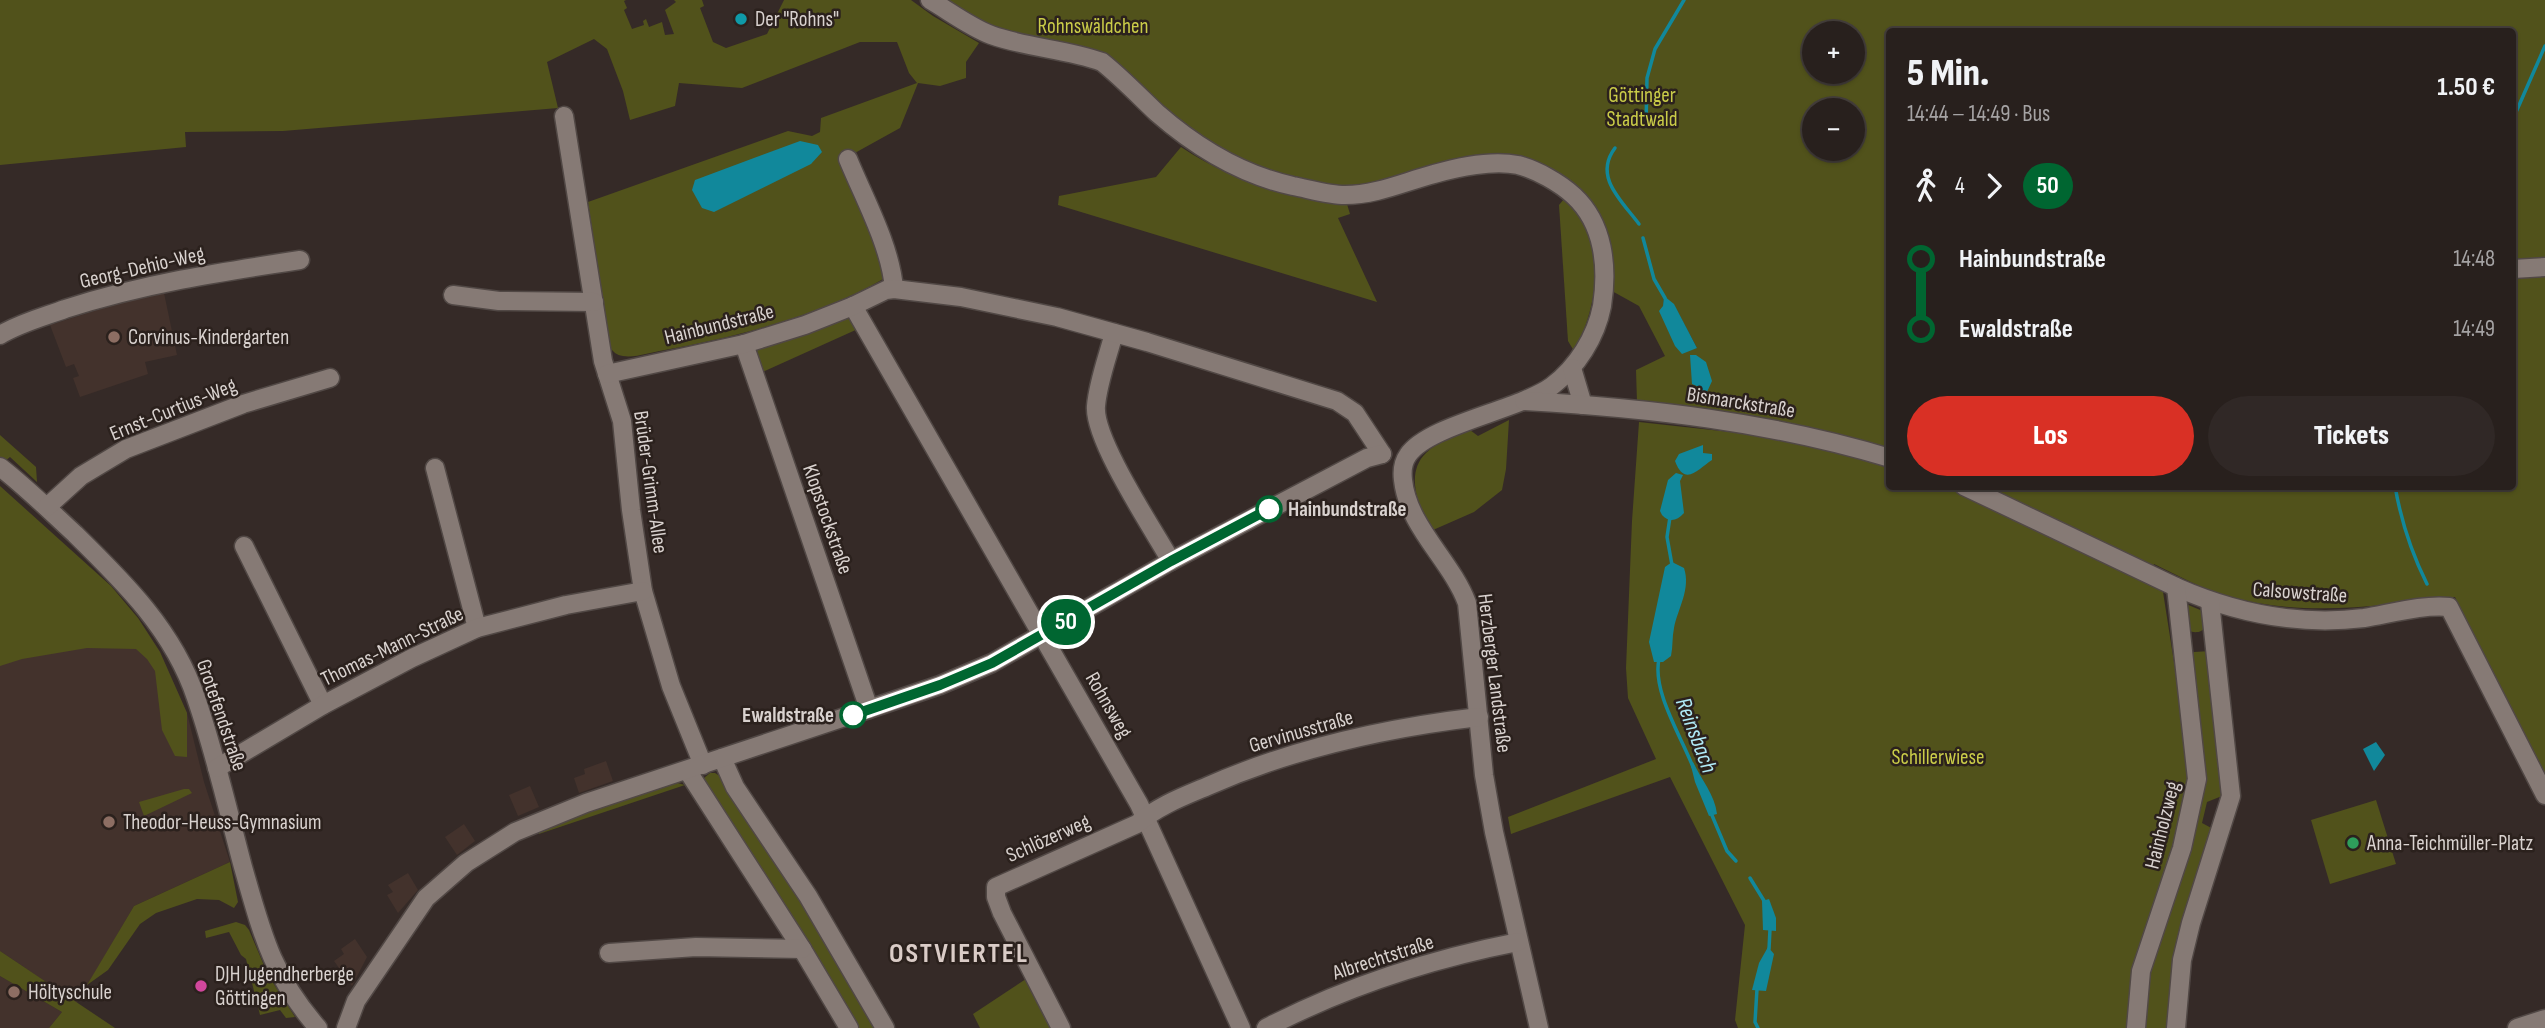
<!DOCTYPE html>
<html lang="de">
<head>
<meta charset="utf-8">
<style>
	:root { --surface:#28201d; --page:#302826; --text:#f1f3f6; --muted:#a5a3a4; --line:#443e3b; --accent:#d93025 }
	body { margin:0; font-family:"Sofia Sans Condensed",sans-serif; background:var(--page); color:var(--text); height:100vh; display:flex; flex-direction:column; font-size:26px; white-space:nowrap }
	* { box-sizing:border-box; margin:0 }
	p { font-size:23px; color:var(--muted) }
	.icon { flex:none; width:38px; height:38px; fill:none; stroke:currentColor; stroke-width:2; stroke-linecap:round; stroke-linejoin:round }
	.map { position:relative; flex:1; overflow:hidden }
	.drawer { position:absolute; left:1886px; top:28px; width:630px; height:462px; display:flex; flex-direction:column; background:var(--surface); border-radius:7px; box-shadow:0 2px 5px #0004,0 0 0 2px var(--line) }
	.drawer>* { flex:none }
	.badge { padding:0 14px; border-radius:23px; font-size:24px; line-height:46px }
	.controls { position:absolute; left:1802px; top:21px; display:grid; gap:14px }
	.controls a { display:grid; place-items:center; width:63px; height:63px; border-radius:50%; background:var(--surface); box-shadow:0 2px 5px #0004,0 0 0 2px var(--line); font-size:35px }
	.map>.badge { position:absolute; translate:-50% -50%; box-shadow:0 0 0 4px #fff }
	.legs { display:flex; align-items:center; gap:10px; height:77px; padding:0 21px; font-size:23px }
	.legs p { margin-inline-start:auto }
	.headline { display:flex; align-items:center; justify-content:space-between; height:119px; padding:0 21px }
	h1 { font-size:38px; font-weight:800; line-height:52px }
	.button { display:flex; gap:14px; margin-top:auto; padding:14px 21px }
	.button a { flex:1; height:80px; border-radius:42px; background:var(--accent); color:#fff; font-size:28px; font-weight:800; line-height:80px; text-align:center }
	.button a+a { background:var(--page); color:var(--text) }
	ul { padding:0 21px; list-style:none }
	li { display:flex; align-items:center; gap:24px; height:70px; font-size:26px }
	li i { display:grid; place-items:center; width:10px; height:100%; margin:0 9px; background:currentColor }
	li i::after { content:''; width:18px; height:18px; margin:-9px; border:5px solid; border-radius:50%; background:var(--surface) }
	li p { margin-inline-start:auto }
	li:first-child i { background:linear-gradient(#0000 50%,currentColor 0) }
	li:last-child i { background:linear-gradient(currentColor 50%,#0000 0) }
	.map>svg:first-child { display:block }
</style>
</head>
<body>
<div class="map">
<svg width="2545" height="1028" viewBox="0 0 2545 1028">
	<rect width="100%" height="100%" fill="#352a27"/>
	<!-- built -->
	<g fill="#43322c">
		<polygon points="164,293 177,355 145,362 148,374 80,397 73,378 79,376 74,364 66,367 50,325 129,300"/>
		<polygon points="138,618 160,652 187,713 204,782 230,862 134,906 77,1003 0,951 0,651"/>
		<polygon points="606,761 613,781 579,793 574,778 585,774 584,769"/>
		<polygon points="530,786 539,807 518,816 509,795"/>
		<polygon points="464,824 475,841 457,855 445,837"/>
		<polygon points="408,873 418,890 398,913 387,895 393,892 388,885"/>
		<polygon points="355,939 367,957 352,986 334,961 344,954 341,949"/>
		<polygon points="0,976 62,1012 49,1028 0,1028"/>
	</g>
	<!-- green -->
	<g fill="#51521b" fill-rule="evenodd">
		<path d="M0,0H626L624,1L627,8L624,10L632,29L644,25L643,21L646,19L649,27L662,22L665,35L674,34L665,10L676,2L674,0H702L704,6L700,8L713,42L726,48L767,34L784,0H911L933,16L979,43L966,62V78L940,86L918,83L900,128L844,159L874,228L885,278C822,315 737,337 665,350C652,352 635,358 623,356C616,355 614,352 610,348L588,202L788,131L812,136L820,132L821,118L917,83L909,73L897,42H860L742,88L679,83L675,106L630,120L623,91L607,49L594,39L547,62L558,108L283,131L185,132L186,147L0,165Z"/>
		<path d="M946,0H2545V783L2455,597C2376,606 2301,618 2224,595C2200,588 2177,575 2154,564L2153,568L1977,487L2513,486V32H1890V451L1840,439V434L1761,417L1637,402L1636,370L1665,356L1639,306L1612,291L1603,232L1522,161L1382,186L1343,189L1254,168L1188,131L1113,61L995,31ZM1815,33H1853V72H1815ZM1815,110H1853V149H1815ZM1664,297L1674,305L1697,348C1669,333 1661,331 1664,297Z"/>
		<path d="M1181,147C1234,182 1285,196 1347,204L1350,214L1338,218L1377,302L1058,205L1059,196L1156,177Z"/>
		<path d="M1564,199C1612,229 1597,311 1574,351L1568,341L1559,205Z"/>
		<polygon points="849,316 860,328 758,374 754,349"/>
		<path d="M1509,420L1506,469L1502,490L1474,512L1433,530C1419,510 1404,474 1426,453C1437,442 1455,436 1470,430L1478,436Z"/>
		<polygon points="1639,422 1767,436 1859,458 1890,469 1890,486 1941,487 1965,495 2154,585 2163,592 2191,771 2190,799 2129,1028 1738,1028 1735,1020 1745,925 1670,777 1511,834 1508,817 1656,759 1628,698 1626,668 1632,521"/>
		<polygon points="0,435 36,467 37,482 10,457 5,461 0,457"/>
		<polygon points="0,486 111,586 138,618 160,652 187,713 187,757 175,756 162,730 155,671 147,659 136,649 87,648 22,659 0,666"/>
		<path d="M2186,604L2205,612L2207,626C2200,634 2195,633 2185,630Z"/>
		<polygon points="2211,651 2227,794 2207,802 2202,823 2217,831 2172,1028 2141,1028 2147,972 2196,819 2188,656 2194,652"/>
		<polygon points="710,773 715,773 723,778 762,836 879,1028 855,1028 703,785 703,779"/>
		<polygon points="674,782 685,785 539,834 538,830"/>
		<polygon points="184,789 189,789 192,793 144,816 139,802"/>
		<polygon points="2376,800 2396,864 2330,884 2311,820"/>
		<polygon points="230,862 238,902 234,908 219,900 197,899 156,913 140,924 108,970 87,985 134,906"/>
		<polygon points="236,922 245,925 249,930 268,975 295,1017 286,1018 280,1010 260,1015 246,959 241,955 229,932 206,938 205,931"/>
		<polygon points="0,951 115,1028 49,1028 62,1012 0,976"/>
		<polygon points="1029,977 1054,1028 980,1028 973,1014"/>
	</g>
	<!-- water -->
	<g fill="#11889b">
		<polygon points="800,141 818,145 822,152 811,164 714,212 702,208 692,190 695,180"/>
		<polygon points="1664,296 1674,304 1697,348 1682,354 1675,346 1659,311 1663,306"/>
		<polygon points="1690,355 1696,355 1706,362 1712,381 1707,392 1703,393 1701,388 1692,384"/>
		<path d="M1703,445V453L1712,454V460C1699,468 1685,488 1675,461L1679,454Z"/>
		<path d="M1676,473L1683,475L1680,481L1684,513C1677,521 1669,523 1662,515L1660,511L1668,480Z"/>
		<path d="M1672,562L1684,568C1691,589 1678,608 1674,628C1672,637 1673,647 1671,656L1663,662H1654L1649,642L1665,567Z"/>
		<polygon points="2376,742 2385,755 2374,771 2363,749"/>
		<path d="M1690,762H1693C1701,779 1715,795 1717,814L1709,816L1695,782Z"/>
		<polygon points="1769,899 1776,918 1776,931 1763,930 1762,901"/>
		<polygon points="1768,947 1774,954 1766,991 1752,990 1759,963"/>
	</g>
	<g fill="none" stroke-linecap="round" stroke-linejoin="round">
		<!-- stream -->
		<g stroke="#11889b" stroke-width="3.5">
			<polyline points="2513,119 2545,46"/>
			<polyline points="1646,126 1647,78 1655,49 1684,0"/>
			<path d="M1615,148C1593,177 1622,201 1639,224"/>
			<polyline points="1643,238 1654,279 1665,298"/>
			<path d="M2395,486C2401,521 2411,552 2427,584"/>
			<polyline points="1670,517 1667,537 1672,565"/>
			<path d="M1659,659C1652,691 1681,736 1693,767"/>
			<polyline points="1711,813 1727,851 1736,861"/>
			<polyline points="1750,878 1766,904"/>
			<polyline points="1769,949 1770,929"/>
			<polyline points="1757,989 1755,1022 1758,1028"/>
		</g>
		<!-- minor casing -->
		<g stroke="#514845" stroke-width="21">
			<g id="minor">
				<path d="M930,0C949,11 970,27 991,35C1027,48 1066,49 1102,62C1122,78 1139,96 1157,113C1196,147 1242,175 1293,186C1309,189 1329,195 1345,195C1376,195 1404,182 1434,174C1458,167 1493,160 1518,165C1537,170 1560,183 1574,196C1604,224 1608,267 1602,306C1596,337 1577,367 1552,386C1519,410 1428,425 1408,455C1403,462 1402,472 1403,480C1408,527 1451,560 1467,603L1484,775L1494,832L1539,1028"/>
				<polyline points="564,116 603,361 622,421 631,510 643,591 671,686 703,765"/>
				<path d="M848,159C864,198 891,247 894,289"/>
				<polyline points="2513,269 2545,267"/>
				<polyline points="453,295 499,301 594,302"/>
				<polyline points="853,306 1139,804 1241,1028"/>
				<path d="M1114,333C1108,356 1098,382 1096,406C1093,439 1153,529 1171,561"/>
				<path d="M0,335C20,323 43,317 65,309C142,284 220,272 300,260"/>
				<polyline points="744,344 869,709"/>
				<polyline points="1572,368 1583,405"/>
				<polyline points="607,374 744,344 805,325 853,306 886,290 894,289 961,297 1057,317 1147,342 1337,401 1355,413 1382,454"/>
				<path d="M1524,401C1648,408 1771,422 1890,458"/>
				<path d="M0,467C26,487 50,511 75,534C124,582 174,631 196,698C215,753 228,811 243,867C262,933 271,974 318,1028"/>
				<polyline points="435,468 477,628"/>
				<path d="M1964,486L2176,587C2235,613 2299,626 2364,618C2389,614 2424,604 2449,607L2545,795"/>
				<polyline points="47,507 81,476 126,449 243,404 330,378"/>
				<polyline points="244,546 323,705"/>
				<polyline points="722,758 735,787 808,896 885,1028"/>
				<polyline points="217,768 323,705 412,658 477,628 566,605 643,591"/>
				<polyline points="687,770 802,949 849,1028"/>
				<polyline points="609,953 696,947 802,949"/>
				<polyline points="346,1028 356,1001 426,898 466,863 515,832 586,803 869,709 940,685 992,663 1171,561 1367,458 1382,454"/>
				<path d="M1061,1028L1002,913L996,897V887L1137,824C1158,806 1182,797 1208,786C1294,748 1385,728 1479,717"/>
				<path d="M1266,1028C1345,987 1431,959 1518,942"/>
				<polyline points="2136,1028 2141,971 2182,848 2197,779 2176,587"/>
				<polyline points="2176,1028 2182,960 2191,923 2231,796 2210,602"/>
				<polyline points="2517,1028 2545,1019"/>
			</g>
		</g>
		<!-- minor -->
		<use href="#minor" stroke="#867a75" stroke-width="18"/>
	</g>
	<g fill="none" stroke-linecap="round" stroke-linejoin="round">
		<!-- line-1 casing -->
		<g stroke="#fff" stroke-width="16">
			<polyline id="line-1" points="853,715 940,685 992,663 1171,561 1269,509"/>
		</g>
		<!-- line-1 -->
		<use href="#line-1" stroke="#006631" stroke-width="10"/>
	</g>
	<!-- markers -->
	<circle fill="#0f9aa8" stroke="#2b211d" stroke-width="2.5" cx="741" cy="19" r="7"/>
	<g fill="#8d6e63" stroke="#2b211d" stroke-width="2.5">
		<circle cx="114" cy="337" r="7"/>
		<circle cx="109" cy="822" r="7"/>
		<circle cx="14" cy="992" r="7"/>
	</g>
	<g fill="#fff" stroke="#006631" stroke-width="3.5">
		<circle cx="1269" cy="509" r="12"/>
		<circle cx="853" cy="715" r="12"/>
	</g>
	<circle fill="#2e9e5b" stroke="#2b211d" stroke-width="2.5" cx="2353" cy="843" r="7"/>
	<circle fill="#d1479c" stroke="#2b211d" stroke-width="2.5" cx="201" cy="986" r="7"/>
	<g text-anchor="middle" stroke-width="5" stroke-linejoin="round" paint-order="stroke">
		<!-- poi labels -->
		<g font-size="21" fill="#d9d2cf" stroke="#2b211d" text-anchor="start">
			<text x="755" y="26">Der "Rohns"</text>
			<text x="128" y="344">Corvinus-Kindergarten</text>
			<text x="123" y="829">Theodor-Heuss-Gymnasium</text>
			<text x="2367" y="850">Anna-Teichmüller-Platz</text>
			<text x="215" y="981">DJH Jugendherberge<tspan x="215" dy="24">Göttingen</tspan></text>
			<text x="28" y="999">Höltyschule</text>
		</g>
		<!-- park labels -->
		<g font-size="21" fill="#cacc48" stroke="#2b211d">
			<text x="1093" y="33">Rohnswäldchen</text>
			<text x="1642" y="102">Göttinger<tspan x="1642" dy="24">Stadtwald</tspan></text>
			<text x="1938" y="764">Schillerwiese</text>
		</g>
		<!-- street labels -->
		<g font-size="21" fill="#d9d2cf" stroke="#2b211d">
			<text transform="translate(142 267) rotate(-13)" y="7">Georg-Dehio-Weg</text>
			<text transform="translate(719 324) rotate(-14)" y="7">Hainbundstraße</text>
			<text transform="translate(1741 402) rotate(9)" y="7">Bismarckstraße</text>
			<text transform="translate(173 409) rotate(-22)" y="7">Ernst-Curtius-Weg</text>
			<text transform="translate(651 482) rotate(82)" y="7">Brüder-Grimm-Allee</text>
			<text transform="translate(828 519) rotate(71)" y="7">Klopstockstraße</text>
			<text transform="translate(2300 592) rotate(4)" y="7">Calsowstraße</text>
			<text transform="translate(392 646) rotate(-26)" y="7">Thomas-Mann-Straße</text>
			<text transform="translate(1495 673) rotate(83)" y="7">Herzberger Landstraße</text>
			<text transform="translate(1109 705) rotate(60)" y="7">Rohnsweg</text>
			<text transform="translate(222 715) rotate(71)" y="7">Grotefendstraße</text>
			<text transform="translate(1301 731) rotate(-16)" y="7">Gervinusstraße</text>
			<text transform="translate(2162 825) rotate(-76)" y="7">Hainholzweg</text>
			<text transform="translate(1048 838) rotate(-24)" y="7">Schlözerweg</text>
			<text transform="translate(1383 957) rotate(-18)" y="7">Albrechtstraße</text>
		</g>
		<!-- stop labels -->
		<g font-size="21" font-weight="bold" fill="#d9d2cf" stroke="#2b211d" text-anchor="start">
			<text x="1288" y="516">Hainbundstraße</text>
			<text x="834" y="722" text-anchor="end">Ewaldstraße</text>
		</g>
		<!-- water labels -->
		<g font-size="23" font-style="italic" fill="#afe9f5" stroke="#2b211d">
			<text transform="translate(1697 735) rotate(69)" y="8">Reinsbach</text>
		</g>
		<!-- district labels -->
		<g font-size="28" font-weight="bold" letter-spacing="2" fill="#daccc7" stroke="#2b211d">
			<text x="959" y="962">OSTVIERTEL</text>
		</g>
	</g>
</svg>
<div class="controls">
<a>+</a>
<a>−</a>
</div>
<b class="badge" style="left:1066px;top:622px;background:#006631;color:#fff">50</b>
<section class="drawer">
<div class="headline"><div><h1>5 Min.</h1><p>14:44 – 14:49 · Bus</p></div><b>1.50 €</b></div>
<div class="legs"><svg class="icon" aria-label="walk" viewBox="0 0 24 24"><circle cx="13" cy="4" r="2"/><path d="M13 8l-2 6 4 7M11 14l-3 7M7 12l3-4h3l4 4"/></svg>4<svg class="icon" aria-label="forward" viewBox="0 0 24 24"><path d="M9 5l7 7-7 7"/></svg><b class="badge" style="background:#006631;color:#fff">50</b></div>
<ul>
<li><i style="color:#006631"></i><b>Hainbundstraße</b><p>14:48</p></li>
<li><i style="color:#006631"></i><b>Ewaldstraße</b><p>14:49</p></li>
</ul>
<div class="button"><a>Los</a><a>Tickets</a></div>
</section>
</div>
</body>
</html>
